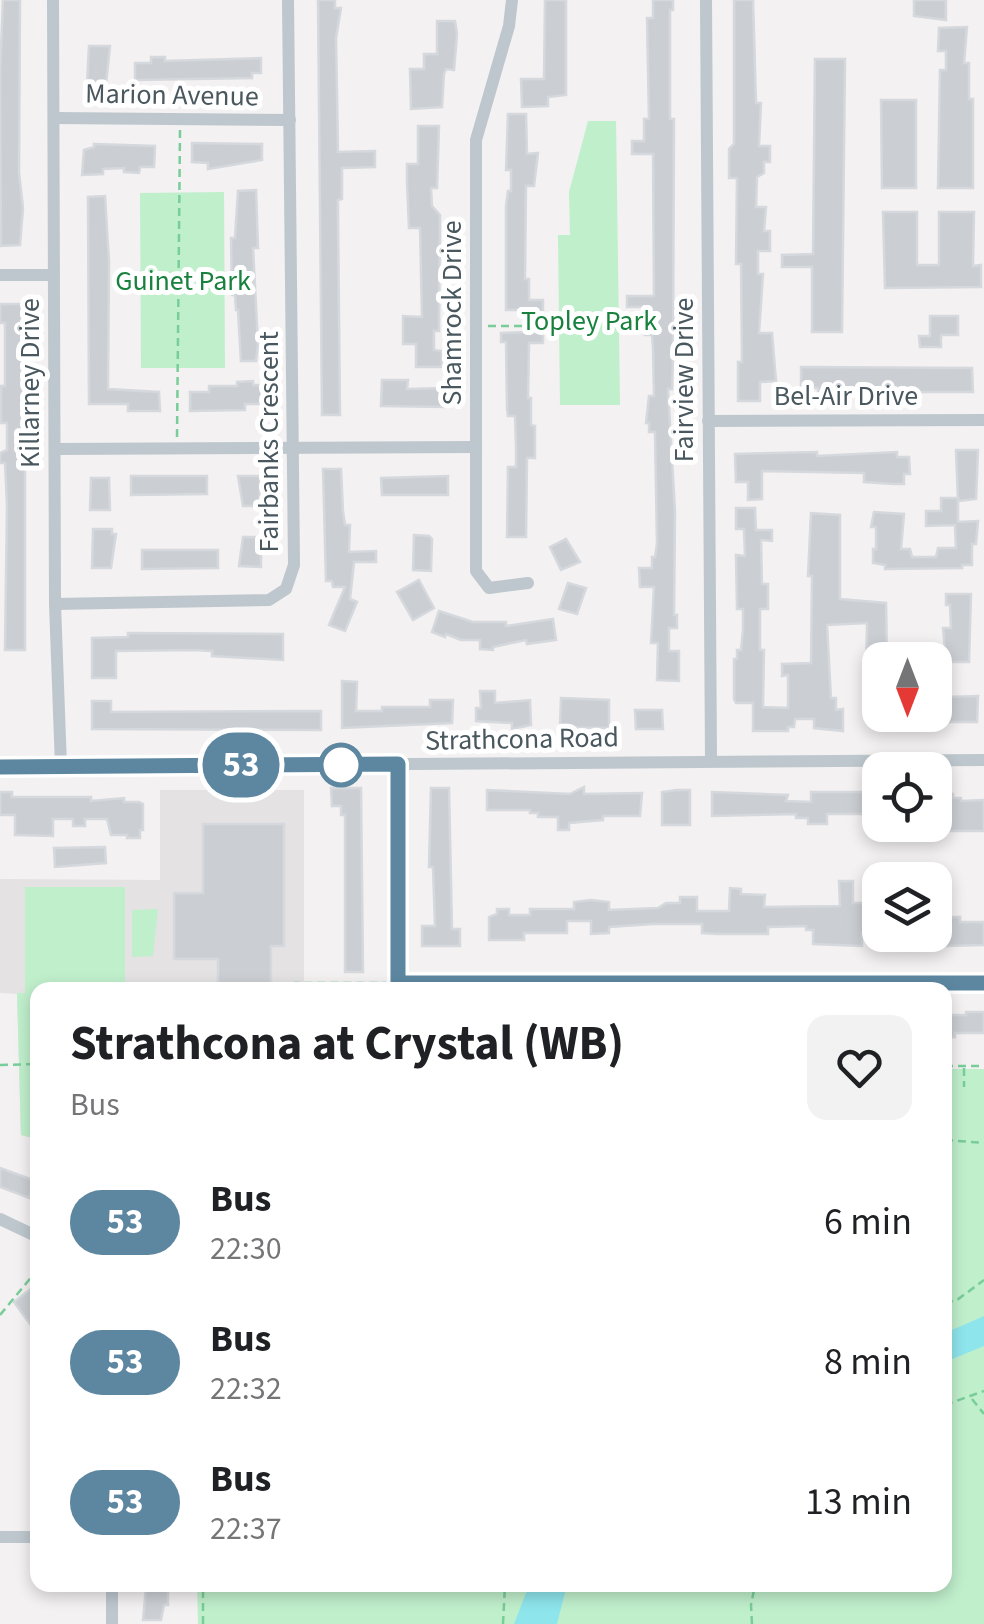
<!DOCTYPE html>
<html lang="en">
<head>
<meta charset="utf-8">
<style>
	:root { --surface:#fff; --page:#f2f2f2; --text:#202124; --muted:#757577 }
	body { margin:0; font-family:"Source Sans 3",sans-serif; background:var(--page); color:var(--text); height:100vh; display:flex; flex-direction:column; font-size:38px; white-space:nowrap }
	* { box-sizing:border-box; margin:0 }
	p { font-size:32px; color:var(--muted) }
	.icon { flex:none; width:55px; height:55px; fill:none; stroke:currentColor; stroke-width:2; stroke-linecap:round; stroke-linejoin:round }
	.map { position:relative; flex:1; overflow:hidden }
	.details { position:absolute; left:30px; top:982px; width:922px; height:610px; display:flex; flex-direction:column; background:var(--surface); border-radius:20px; box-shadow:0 5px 15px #0003 }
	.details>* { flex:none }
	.badge { padding:0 20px; border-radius:32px; font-size:35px; line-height:65px }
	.needle { width:65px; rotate:180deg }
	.tools { position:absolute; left:862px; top:642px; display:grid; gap:20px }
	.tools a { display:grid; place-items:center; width:90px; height:90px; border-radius:20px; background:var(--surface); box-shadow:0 5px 15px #0003; font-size:50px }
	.map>.badge { position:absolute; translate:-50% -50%; box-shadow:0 0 0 5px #fff }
	.round { display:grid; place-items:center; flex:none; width:105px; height:105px; border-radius:20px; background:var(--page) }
	.overview { display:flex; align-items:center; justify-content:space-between; height:170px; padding:0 40px }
	h1 { font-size:48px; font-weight:700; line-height:75px }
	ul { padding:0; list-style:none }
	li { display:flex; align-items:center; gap:30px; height:140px; padding:0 40px }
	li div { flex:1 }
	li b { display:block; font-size:38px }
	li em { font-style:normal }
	li .badge { min-width:110px; font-weight:700; text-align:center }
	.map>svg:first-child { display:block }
</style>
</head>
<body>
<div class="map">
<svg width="984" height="1624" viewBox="0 0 984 1624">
	<rect width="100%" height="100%" fill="#f3f1f1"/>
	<!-- education -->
	<polygon fill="#e4e2e3" points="160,790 304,790 304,990 38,990 37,1139 21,1135 17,994 0,993 0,879 160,880"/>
	<!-- green -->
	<g fill="#c0efcc">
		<polygon points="588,121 616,121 620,405 560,405 558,235 570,235 569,192"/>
		<polygon points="224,192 225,368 141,368 140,193"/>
		<polygon points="25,887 125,887 125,990 38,990 37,1139 21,1135 17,993 25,993"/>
		<polygon points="158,909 153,956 132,957 132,910"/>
		<polygon points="945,1069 984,1069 984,1624 198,1624 197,1585 945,1585"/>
	</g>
	<!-- water -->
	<g fill="#8ee5ec">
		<polygon points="984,1316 984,1346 945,1362 945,1333"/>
		<polygon points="529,1585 567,1585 557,1624 514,1624"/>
	</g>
	<!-- building -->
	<g fill="#cbcfd3" stroke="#d5d8dc" stroke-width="2.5">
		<polygon points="3,0 20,0 19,173 23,208 20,245 1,246 0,74"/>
		<polygon points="318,0 335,0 335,8 341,8 336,38 338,152 375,151 375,167 342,168 342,199 338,200 338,216 340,415 322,415"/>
		<polygon points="545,0 566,0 566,95 548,97 548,106 522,107 521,79 544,79"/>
		<polygon points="653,0 673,0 673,10 670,10 670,119 674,119 673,357 672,389 668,389 675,512 674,615 677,615 677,628 669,628 669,651 679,651 679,681 657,680 658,643 651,643 654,587 640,587 639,568 652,568 652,557 655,557 657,544 655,432 649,432 649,423 646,423 649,396 654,396 653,348 652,335 645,335 646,307 627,307 627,296 654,296 653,154 632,154 632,141 644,141 644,119 649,119 647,18 653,18"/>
		<polygon points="734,0 753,0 756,103 761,103 759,146 770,146 770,162 764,162 764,173 757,177 756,207 766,207 764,231 770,231 770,251 758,251 758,274 763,274 759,333 772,333 776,381 760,382 760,401 738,401 738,362 742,362 741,264 736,264 737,178 729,178 729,149 734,144"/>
		<polygon points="914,0 946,0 946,20 914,16"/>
		<polygon points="437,21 455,21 457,34 454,70 446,69 444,74 442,107 411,109 410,69 424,69 424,54 437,54"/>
		<polygon points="967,27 964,63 969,63 969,99 973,99 973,188 938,188 940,70 946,70 946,51 938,51 939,28"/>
		<polygon points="89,46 110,46 106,85 87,85"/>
		<polygon points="151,57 165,57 165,61 261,58 261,73 252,73 252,78 135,80 135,63 151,63"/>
		<polygon points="815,59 845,59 842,332 812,332 812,267 782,267 782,255 813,254"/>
		<polygon points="881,100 916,100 916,188 882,188"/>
		<polygon points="508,114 526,114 527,154 538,153 534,186 526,186 525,279 529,279 529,300 543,300 543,343 529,343 528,398 531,398 531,425 535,426 535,458 527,458 526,537 507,537 508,467 516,467 516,445 515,416 508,416 507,409 506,342 501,342 501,333 527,332 527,310 506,310 506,206 508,191 511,191 511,170 506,170"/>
		<polygon points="418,126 439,126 437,188 431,188 432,206 440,215 439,331 434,331 434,350 442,351 442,367 416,367 416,344 403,344 403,316 422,317 420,228 409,228 407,182 407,164 418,164"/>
		<polygon points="192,143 262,144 262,160 208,169 208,163 192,162"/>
		<polygon points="94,144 155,146 154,167 140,167 139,173 124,172 124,168 103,169 103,174 82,175 84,150 94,147"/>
		<polygon points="256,190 258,248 253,248 258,345 256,361 241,361 238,310 236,310 235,295 232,295 231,238 235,238 238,191"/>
		<polygon points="105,196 109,261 108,389 159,392 160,411 128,411 128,404 89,404 88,197"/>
		<polygon points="883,212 917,212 917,265 939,265 939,212 974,212 973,266 981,265 981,287 885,288"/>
		<polygon points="0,304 21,304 25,386 25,650 5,650 7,506 5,463 0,463 0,453 7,450 7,423 1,423 1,386 5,386 5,323 0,323"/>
		<polygon points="930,316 958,316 958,335 941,335 941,347 920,347 919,336 930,336"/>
		<polygon points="801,367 972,368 973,392 818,392 818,388 801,388"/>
		<polygon points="382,380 408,380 407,389 447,388 447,407 381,406"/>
		<polygon points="253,381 253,385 264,385 264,404 245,404 245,410 190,411 190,392 209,392 209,386 237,386 237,382"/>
		<polygon points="956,450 978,450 976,499 958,501"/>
		<polygon points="817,452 817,456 897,452 897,457 909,457 910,474 904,474 904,484 893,484 864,482 864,473 762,471 762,499 748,500 748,482 736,482 735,454"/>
		<polygon points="323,469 341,469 343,512 345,525 350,525 349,552 376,551 376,562 354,562 350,599 357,602 345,631 329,625 345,587 333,587 332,581 326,581"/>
		<polygon points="131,476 207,476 207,494 131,495"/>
		<polygon points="238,476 260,476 260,506 243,506"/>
		<polygon points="448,476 448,495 382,495 381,478"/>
		<polygon points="91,478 109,478 110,510 90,510"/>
		<polygon points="941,498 958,498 958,522 978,521 976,544 972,544 972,565 962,565 962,568 885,569 885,565 873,563 873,549 876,549 876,527 871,527 874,512 904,514 901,549 910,549 912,557 936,557 938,548 956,548 955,525 926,526 926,511 941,511"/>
		<polygon points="736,508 755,508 756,530 772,530 772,541 761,540 762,584 768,584 768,609 760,609 760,650 764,650 763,707 788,708 788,675 782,676 782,664 811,663 812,576 808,576 811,513 840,515 840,599 886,603 887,660 880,660 880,672 866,673 867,623 827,625 831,698 836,698 836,710 843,709 843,731 814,728 814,719 795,719 794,727 788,727 788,731 753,731 753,703 736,703 734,699 734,659 737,659 737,650 741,650 743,630 743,609 737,609 736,555 745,556 744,529 736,529"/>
		<polygon points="93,529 112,529 112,534 116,534 111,568 92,568"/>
		<polygon points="414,535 429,536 432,539 431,571 413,570"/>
		<polygon points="243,537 261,537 261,567 239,566"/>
		<polygon points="566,539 580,562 561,570 550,547"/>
		<polygon points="142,550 218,550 218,568 142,569"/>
		<polygon points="419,580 434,608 413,620 397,592"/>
		<polygon points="568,583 586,588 577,614 559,609"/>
		<polygon points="946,594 971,594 969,662 946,662 943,628 951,628 950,605 946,605"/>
		<polygon points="439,611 473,622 506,622 506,626 553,619 556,640 527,644 526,640 493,647 493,650 480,649 480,640 461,640 446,634 445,637 432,632"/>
		<polygon points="128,633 283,634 283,660 212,656 212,651 194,650 116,651 116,678 92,678 92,638 128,637"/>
		<polygon points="342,681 357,682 356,711 382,711 382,707 430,707 430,700 453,700 452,723 342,728"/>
		<polygon points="480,691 495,691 495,703 530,700 531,725 512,729 512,723 476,721 476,708 481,708"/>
		<polygon points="978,696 977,722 946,722 946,697"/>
		<polygon points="561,698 609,700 609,728 560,727"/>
		<polygon points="92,701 111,701 111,712 321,711 321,730 92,729"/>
		<polygon points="635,710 662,710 663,729 636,729"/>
		<polygon points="584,787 584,794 642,793 640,816 603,816 603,820 569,823 569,830 558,830 558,817 538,817 538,813 530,813 530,810 487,810 487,790 570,794"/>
		<polygon points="331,788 361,788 363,972 345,972 345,815 341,815 341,806 332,806"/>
		<polygon points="431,788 449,788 452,929 460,929 460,946 422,946 422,926 435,926 433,867 429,867"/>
		<polygon points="677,790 690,790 690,825 662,825 662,792"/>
		<polygon points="0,792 12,792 12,797 91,797 91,801 124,798 124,802 139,802 143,804 143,830 140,830 140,838 127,838 127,835 111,835 107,819 85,819 85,826 73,826 73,819 53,819 53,836 15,835 15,815 0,815"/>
		<polygon points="712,792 788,795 786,801 811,802 811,792 880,792 880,814 827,814 827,824 808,824 808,818 796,818 796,814 712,816"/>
		<polygon points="938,794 953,794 953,798 961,798 961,801 984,800 984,831 939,831"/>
		<polygon points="203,824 284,824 284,946 271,946 271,990 218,990 218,959 174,959 174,893 203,893"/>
		<polygon points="105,847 106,863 55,867 54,848"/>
		<polygon points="839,881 853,881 853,903 880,903 880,933 862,933 862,946 813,944 813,930 806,930 806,926 768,927 768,934 716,934 702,933 702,924 653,924 609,927 609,933 591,934 591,921 567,921 567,933 524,933 524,940 489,940 489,917 497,914 497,909 509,909 509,915 530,915 530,909 574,909 574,902 591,900 609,902 609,910 658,908 666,903 680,903 680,897 697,897 697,911 729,911 730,888 741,889 741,894 765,895 764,907 840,906"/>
		<polygon points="947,917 960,917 960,922 984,922 984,945 946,946 946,942 935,942 935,922 947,921"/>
		<polygon points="966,1012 984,1012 984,1033 955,1033 955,1037 945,1038 945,1015 966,1015"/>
		<polygon points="0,1168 36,1181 29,1198 0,1187"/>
		<polygon points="32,1288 38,1295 38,1318 30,1324 14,1302"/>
		<polygon points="146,1587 168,1587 168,1605 164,1605 161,1620 143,1620"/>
	</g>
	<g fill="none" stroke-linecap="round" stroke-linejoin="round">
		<!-- path -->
		<g stroke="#78cd98" stroke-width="2.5" stroke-dasharray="8 5" stroke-linecap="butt">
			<polyline points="488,326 567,326"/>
			<polyline points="177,437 180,130"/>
			<polyline points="280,990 294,983 386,983"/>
			<polyline points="0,1065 38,1064"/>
			<polyline points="945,1066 984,1066"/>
			<polyline points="964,1068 964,1087"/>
			<polyline points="945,1140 984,1143"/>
			<polyline points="945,1303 957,1300 984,1280"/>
			<polyline points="0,1315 38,1269"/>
			<polyline points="972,1399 984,1414"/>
			<polyline points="945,1405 984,1391"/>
			<polyline points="203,1624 203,1585"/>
			<polyline points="503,1624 505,1585"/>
			<polyline points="752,1624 751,1605 755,1585"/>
		</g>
		<!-- street -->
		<g stroke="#bdc7cd" stroke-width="12">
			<polyline points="53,0 55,604 61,766"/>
			<polyline points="512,0 509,26 476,140 476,571 489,588 528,583"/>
			<polyline points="706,0 711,760"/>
			<polyline points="54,118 290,120"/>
			<polyline points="0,275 54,275"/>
			<polyline points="708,421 984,420"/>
			<polyline points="55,449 476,447"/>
			<polyline points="55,604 269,600 286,589 294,565 288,0"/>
			<polyline points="397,765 398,987"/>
			<polyline points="0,767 984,760"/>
			<polyline points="398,983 984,983"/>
			<polyline points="0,1219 38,1237"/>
			<polyline points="0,1537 38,1537"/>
			<polyline points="112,1624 112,1585"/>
		</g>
	</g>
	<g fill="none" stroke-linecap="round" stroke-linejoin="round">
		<!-- line casing -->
		<g stroke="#fff" stroke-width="22">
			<polyline id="line" points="0,767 398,764 398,983 984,983"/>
		</g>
		<!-- line -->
		<use href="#line" stroke="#5d87a1" stroke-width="15"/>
	</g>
	<!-- markers -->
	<circle fill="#fff" stroke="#5d87a1" stroke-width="5" cx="341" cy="765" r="20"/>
	<g text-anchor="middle" stroke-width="10" stroke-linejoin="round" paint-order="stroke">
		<!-- street labels -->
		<g font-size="28" fill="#49575e" stroke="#fff">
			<text transform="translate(172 94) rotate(1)" y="10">Marion Avenue</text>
			<text transform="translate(451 313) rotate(-90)" y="10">Shamrock Drive</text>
			<text transform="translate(683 380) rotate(-90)" y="10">Fairview Drive</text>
			<text transform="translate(29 383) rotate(-90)" y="10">Killarney Drive</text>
			<text x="846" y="405">Bel-Air Drive</text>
			<text transform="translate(268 442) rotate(-90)" y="10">Fairbanks Crescent</text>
			<text transform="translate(522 738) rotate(-1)" y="10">Strathcona Road</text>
		</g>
		<!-- park labels -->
		<g font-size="28" fill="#18813e" stroke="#fff">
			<text x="183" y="290">Guinet Park</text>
			<text x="589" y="330">Topley Park</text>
		</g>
	</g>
</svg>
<div class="tools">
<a><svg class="needle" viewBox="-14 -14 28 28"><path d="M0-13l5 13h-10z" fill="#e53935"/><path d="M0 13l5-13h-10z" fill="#757577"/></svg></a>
<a><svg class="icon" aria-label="locate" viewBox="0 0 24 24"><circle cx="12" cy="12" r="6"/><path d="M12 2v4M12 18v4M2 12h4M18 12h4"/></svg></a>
<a><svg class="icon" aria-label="layers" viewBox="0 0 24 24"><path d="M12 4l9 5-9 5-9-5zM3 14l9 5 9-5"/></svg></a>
</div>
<b class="badge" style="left:241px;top:765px;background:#5d87a1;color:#fff">53</b>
<section class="details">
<div class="overview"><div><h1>Strathcona at Crystal (WB)</h1><p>Bus</p></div><a class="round"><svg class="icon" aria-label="heart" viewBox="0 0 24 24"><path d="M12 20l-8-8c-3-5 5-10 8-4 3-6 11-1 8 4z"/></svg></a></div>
<ul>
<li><span class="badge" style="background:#5d87a1;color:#fff">53</span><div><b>Bus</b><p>22:30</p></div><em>6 min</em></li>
<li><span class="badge" style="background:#5d87a1;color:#fff">53</span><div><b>Bus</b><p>22:32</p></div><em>8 min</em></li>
<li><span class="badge" style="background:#5d87a1;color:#fff">53</span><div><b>Bus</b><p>22:37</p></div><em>13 min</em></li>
</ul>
</section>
</div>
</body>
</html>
